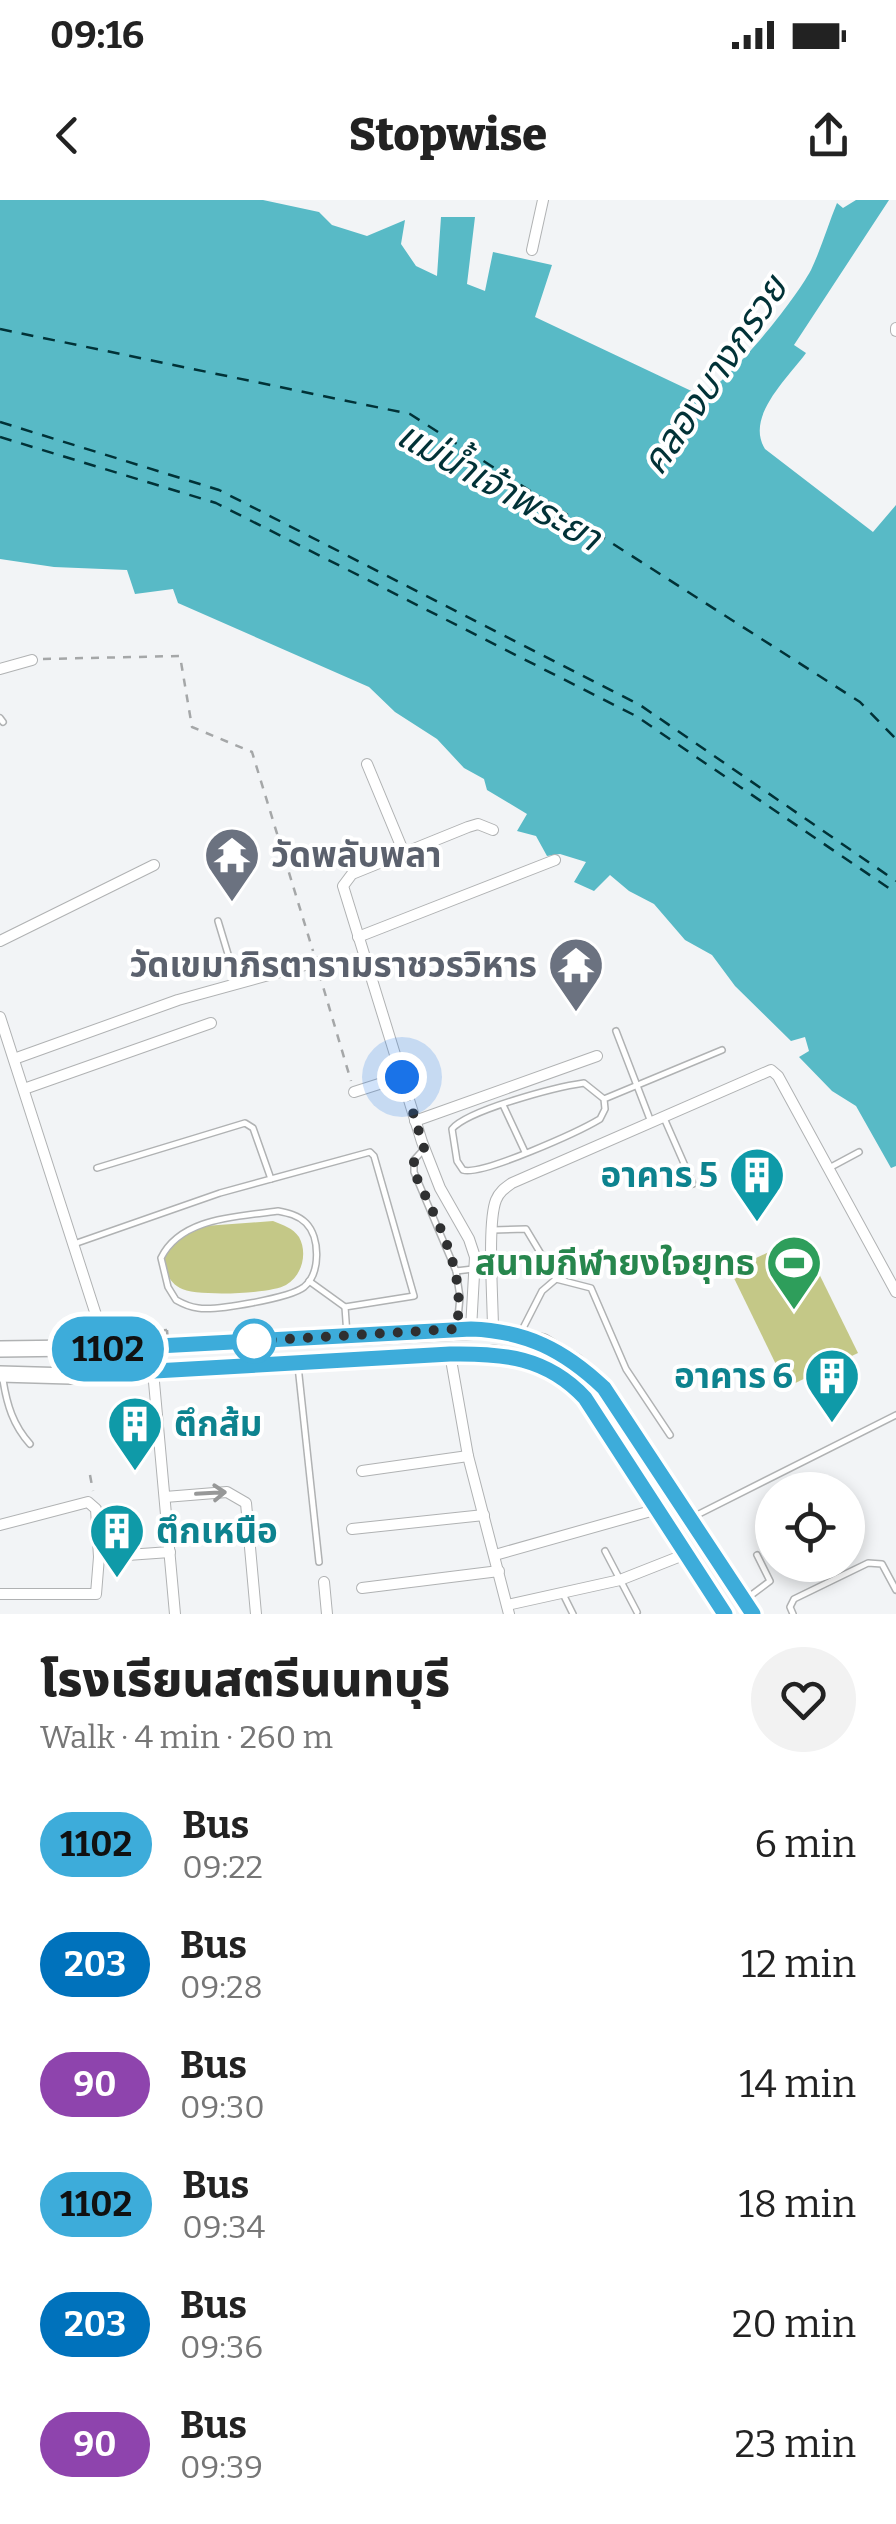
<!DOCTYPE html>
<html lang="en">
<head>
<meta charset="utf-8">
<style>
	:root { --surface:#fff; --page:#f2f2f2; --text:#222; --muted:#767676 }
	body { margin:0; font-family:Bitter,"Noto Sans Thai",serif; background:var(--page); color:var(--text); height:100vh; display:flex; flex-direction:column; font-size:38px; white-space:nowrap }
	* { box-sizing:border-box; margin:0 }
	p { font-size:32px; color:var(--muted) }
	.icon { flex:none; width:55px; height:55px; fill:none; stroke:currentColor; stroke-width:2; stroke-linecap:round; stroke-linejoin:round }
	.map { position:relative; height:1414px; overflow:hidden }
	.side { display:flex; flex-direction:column; background:var(--surface); flex:1 }
	.side>* { flex:none }
	.badge { padding:0 20px; border-radius:32px; font-size:35px; line-height:65px }
	.controls { position:absolute; left:755px; top:1272px; display:grid; gap:20px }
	.controls a { display:grid; place-items:center; width:110px; height:110px; border-radius:50%; background:var(--surface); box-shadow:0 5px 15px #0003; font-size:50px }
	.you { position:absolute; width:50px; height:50px; margin:-25px; border:8px solid #fff; border-radius:50%; background:#1a73e8; box-shadow:0 0 0 15px #1a73e833 }
	.map>.badge { position:absolute; translate:-50% -50%; box-shadow:0 0 0 5px #fff }
	.round { display:grid; place-items:center; flex:none; width:105px; height:105px; border-radius:52px; background:var(--page) }
	.headline { display:flex; align-items:center; justify-content:space-between; height:170px; padding:0 40px }
	h1 { font-size:48px; font-weight:800; line-height:75px }
	ul { padding:0; list-style:none }
	li { display:flex; align-items:center; gap:30px; height:120px; padding:0 40px }
	li div { flex:1 }
	li b { display:block; font-size:38px }
	li em { font-style:normal }
	li .badge { min-width:110px; font-weight:700; text-align:center }
	.status { display:flex; justify-content:space-between; align-items:center; height:70px; padding:0 50px; background:var(--surface); direction:ltr }
	.status svg { height:28px; fill:currentColor }
	header { display:flex; justify-content:space-between; align-items:center; height:130px; padding:0 40px; background:var(--surface); font-size:45px; font-weight:800 }
	.map>svg:first-child { display:block }
</style>
</head>
<body>
<div class="status"><b>09:16</b><svg viewBox="0 0 49 12"><path d="M0 12V9h3v3zM5 12V6h3v6zM10 12V3h3v9zM15 12V0h3v12zM26 1h20v11H26zM47 4h2v5h-2z"/></svg></div>
<header><svg class="icon" aria-label="back" viewBox="0 0 24 24"><path d="M15 5l-7 7 7 7"/></svg>Stopwise<svg class="icon" aria-label="share" viewBox="0 0 24 24"><path d="M12 15V3M7 8l5-5 5 5M5 13v7h14v-7"/></svg></header>
<div class="map">
<svg width="896" height="1414" viewBox="0 0 896 1414">
	<rect width="100%" height="100%" fill="#f2f4f6"/>
	<!-- green -->
	<g fill="#c4c887">
		<path d="M273,1021C283,1025 293,1028 299,1037C308,1053 302,1076 286,1085C271,1094 195,1097 180,1088C167,1081 165,1068 162,1055L177,1034L191,1027Z"/>
		<polygon points="801,1037 858,1153 787,1187 730,1070"/>
	</g>
	<!-- water -->
	<path fill="#58bac6" d="M0,0H263L319,12L332,25L367,36L405,20L401,44L416,66L437,76L441,17H475L467,84L485,91L493,52L552,65L535,117L702,196C733,177 793,103 811,70C821,49 828,25 837,3L843,8L856,0H889L794,145L806,153C787,179 745,217 765,249L873,332L896,305V966L891,968L856,906L832,891L799,857L809,851L805,837L791,841L735,786L712,755L685,740L654,704L629,691L610,675L594,691L574,682L586,662L560,654L547,656L536,636L517,631L527,614L487,590L484,579L464,568L437,539L395,512L369,487L178,403L173,389L135,394L127,370L54,367L0,359Z"/>
	<g fill="none" stroke-linecap="round" stroke-linejoin="round">
		<!-- ferry -->
		<g stroke="#013237" stroke-width="2.5" stroke-dasharray="12 10" stroke-linecap="butt">
			<polyline points="0,129 410,214 860,502 896,539"/>
			<polyline points="0,222 219,290 640,505 896,681"/>
			<polyline points="0,237 216,303 636,516 896,693"/>
		</g>
		<!-- service casing -->
		<g stroke="#b0b2b3" stroke-width="8">
			<g id="service">
				<polyline points="0,518 3,522"/>
				<polyline points="218,721 237,784"/>
				<polyline points="616,831 651,922"/>
				<path d="M604,899L584,883C556,887 468,910 452,929L457,961L463,970C482,976 580,931 600,919L605,909L604,899L722,850"/>
				<polyline points="503,905 525,952"/>
				<polyline points="664,918 693,984"/>
				<polyline points="425,948 414,960 414,972 456,1071 473,1069"/>
				<polyline points="831,967 859,952"/>
				<polyline points="97,968 245,923 253,928 271,979"/>
				<path d="M278,1011C288,1013 298,1015 306,1023C320,1037 321,1073 304,1087C290,1098 216,1111 198,1108C189,1107 183,1104 176,1100L168,1087L161,1058C181,1017 238,1017 278,1011Z"/>
				<polyline points="493,1030 526,1029 556,1079 591,1088 626,1169 670,1235"/>
				<polyline points="74,1044 220,993 370,952 374,956 414,1096 345,1107 347,1135"/>
				<polyline points="456,1071 460,1097 457,1128"/>
				<polyline points="309,1081 345,1107"/>
				<polyline points="520,1134 542,1091 556,1079"/>
				<polyline points="298,1166 319,1362"/>
				<path d="M3,1180C7,1205 13,1225 30,1244"/>
				<polyline points="691,1318 896,1215"/>
				<polyline points="605,1351 637,1412"/>
				<polyline points="563,1394 573,1414"/>
				<polyline points="746,1399 770,1381 757,1355"/>
				<polyline points="793,1414 790,1407 794,1399 868,1363 882,1364 896,1390"/>
			</g>
		</g>
		<!-- minor casing -->
		<g stroke="#b0b2b3" stroke-width="12">
			<g id="minor">
				<polyline points="532,50 543,0"/>
				<polyline points="896,128 896,131"/>
				<polyline points="0,469 32,460"/>
				<polyline points="367,564 404,653"/>
				<polyline points="358,737 555,660"/>
				<polyline points="0,741 154,665"/>
				<polyline points="0,817 97,1118 102,1149"/>
				<polyline points="14,859 178,800 316,762"/>
				<polyline points="24,889 211,823"/>
				<polyline points="354,892 401,877"/>
				<polyline points="415,921 597,856"/>
				<polyline points="471,1129 475,1057 469,1039 440,988 422,942 343,686 352,674 468,627 478,624 493,630"/>
				<path d="M493,1130C493,1101 487,1023 496,1000C499,992 505,988 512,983L771,870L778,876L896,1092"/>
				<polyline points="450,1154 468,1256 509,1414"/>
				<polyline points="153,1171 175,1414"/>
				<polyline points="362,1271 468,1256"/>
				<polyline points="165,1297 227,1292 246,1303 256,1414"/>
				<polyline points="0,1325 88,1302 96,1309 99,1357 96,1394 0,1394"/>
				<polyline points="352,1329 484,1315"/>
				<polyline points="495,1355 658,1309"/>
				<polyline points="99,1357 170,1352"/>
				<polyline points="324,1382 327,1414"/>
				<polyline points="362,1388 499,1371"/>
				<polyline points="507,1405 620,1380 686,1354"/>
			</g>
		</g>
		<!-- primary casing -->
		<g stroke="#b0b2b3" stroke-width="18">
			<g id="primary">
				<polyline points="0,1149 151,1147 493,1130 543,1142 576,1162 604,1188 753,1414"/>
				<path d="M0,1174L70,1176L491,1153C529,1159 558,1169 585,1197L725,1414"/>
			</g>
		</g>
		<!-- path -->
		<g stroke="#a5a7a8" stroke-width="2.5" stroke-dasharray="8 8" stroke-linecap="butt">
			<polyline points="43,459 180,456 192,527 252,552 313,751"/>
			<polyline points="319,773 351,881"/>
			<polyline points="154,1136 153,1131 167,1130"/>
			<polyline points="90,1275 93,1291"/>
		</g>
		<!-- service -->
		<use href="#service" stroke="#fff" stroke-width="5"/>
		<!-- minor -->
		<use href="#minor" stroke="#fff" stroke-width="10"/>
		<!-- primary -->
		<use href="#primary" stroke="#fff" stroke-width="15"/>
		<!-- path-bridge -->
		<polyline stroke="#a5a7a8" stroke-width="2.5" stroke-dasharray="8 8" stroke-linecap="butt" points="167,1130 171,1178"/>
	</g>
	<!-- one-way arrows -->
	<defs><path id="oneway-shaft" d="M-6 0H5M1.5-3L5.5 0L1.5 3" fill="none" stroke-width="1.6" stroke-linecap="round" stroke-linejoin="round" transform="scale(2.5)"/></defs>
	<use stroke="#979898" href="#oneway-shaft" transform="translate(211 1293) rotate(-3)"/>
	<g fill="none" stroke-linecap="round" stroke-linejoin="round">
		<!-- line casing -->
		<g stroke="#fff" stroke-width="22">
			<path id="line" d="M725,1414L585,1198C547,1157 503,1153 450,1154L102,1174V1149L471,1129C526,1131 564,1150 604,1188L753,1414"/>
		</g>
		<!-- line -->
		<use href="#line" stroke="#3dacda" stroke-width="15"/>
		<!-- walk -->
		<path stroke="#2f3031" stroke-width="10" stroke-dasharray="0 18" d="M254,1141L456,1129C468,1072 437,1022 414,972V960L424,948L402,877"/>
	</g>
	<!-- icons -->
	<defs>
		<g id="temple-pin" transform="scale(2.875)"><path d="M0 17L-7.5 6A9.5 9.5 0 1 1 7.5 6Z" fill="#6b7280" stroke="#fff"/><path d="M0-6L5-2H3V0L6.5 2.5H4V6H1.5V3h-3V6H-4V2.5H-6.5L-3 0V-2H-5Z" fill="#fff"/></g>
		<g id="building-pin" transform="scale(2.875)"><path d="M0 17L-7.5 6A9.5 9.5 0 1 1 7.5 6Z" fill="#0f9aa8" stroke="#fff"/><path d="M-4-6H4V6H1V3H-1V6H-4ZM-2.5-4.3h1.7v1.8h-1.7ZM.8-4.3h1.7v1.8H.8ZM-2.5-1h1.7V.8h-1.7ZM.8-1h1.7V.8H.8Z" fill="#fff"/></g>
		<g id="stadium-pin" transform="scale(2.875)"><path d="M0 17L-7.5 6A9.5 9.5 0 1 1 7.5 6Z" fill="#2e9e5b" stroke="#fff"/><path d="M0-5a6.5 5 0 1 0 0 10a6.5 5 0 1 0 0-10ZM-3.5-1.8h7v3.6h-7Z" fill="#fff"/></g>
	</defs>
	<g fill-rule="evenodd">
		<use href="#temple-pin" x="232" y="655"/>
		<use href="#temple-pin" x="576" y="765"/>
		<use href="#building-pin" x="757" y="975"/>
		<use href="#stadium-pin" x="794" y="1063"/>
		<use href="#building-pin" x="832" y="1176"/>
		<use href="#building-pin" x="135" y="1224"/>
		<use href="#building-pin" x="117" y="1331"/>
	</g>
	<!-- markers -->
	<circle fill="#fff" stroke="#3dacda" stroke-width="5" cx="254" cy="1141" r="20"/>
	<g text-anchor="middle" stroke-width="8" stroke-linejoin="round" paint-order="stroke">
		<!-- worship labels -->
		<g font-size="35" font-weight="bold" fill="#5b616d" stroke="#fff" text-anchor="start">
			<text x="271" y="667">วัดพลับพลา</text>
			<text x="537" y="777" text-anchor="end">วัดเขมาภิรตารามราชวรวิหาร</text>
		</g>
		<!-- culture labels -->
		<g font-size="35" font-weight="bold" fill="#0d838f" stroke="#fff" text-anchor="end">
			<text x="718" y="987">อาคาร 5</text>
			<text x="793" y="1188">อาคาร 6</text>
			<text x="174" y="1236" text-anchor="start">ตึกส้ม</text>
			<text x="156" y="1343" text-anchor="start">ตึกเหนือ</text>
		</g>
		<!-- leisure labels -->
		<g font-size="35" font-weight="bold" fill="#27864d" stroke="#fff" text-anchor="end">
			<text x="755" y="1075">สนามกีฬายงใจยุทธ</text>
		</g>
		<!-- water labels -->
		<g font-size="38" font-style="italic" fill="#013237" stroke="#fff">
			<text transform="translate(714 175) rotate(-56)" y="13">คลองบางกรวย</text>
			<text transform="translate(499 286) rotate(29)" y="13">แม่น้ำเจ้าพระยา</text>
		</g>
	</g>
</svg>
<div class="controls">
<a><svg class="icon" aria-label="locate" viewBox="0 0 24 24"><circle cx="12" cy="12" r="6"/><path d="M12 2v4M12 18v4M2 12h4M18 12h4"/></svg></a>
</div>
<div class="you" style="left:402px;top:877px"></div>
<b class="badge" style="left:108px;top:1149px;background:#3dacda;color:#111">1102</b>
</div>
<section class="side">
<div class="headline"><div><h1>โรงเรียนสตรีนนทบุรี</h1><p>Walk · 4 min · 260 m</p></div><a class="round"><svg class="icon" aria-label="heart" viewBox="0 0 24 24"><path d="M12 20l-8-8c-3-5 5-10 8-4 3-6 11-1 8 4z"/></svg></a></div>
<ul>
<li><span class="badge" style="background:#3dacda;color:#111">1102</span><div><b>Bus</b><p>09:22</p></div><em>6 min</em></li>
<li><span class="badge" style="background:#0072bc;color:#fff">203</span><div><b>Bus</b><p>09:28</p></div><em>12 min</em></li>
<li><span class="badge" style="background:#8e44ad;color:#fff">90</span><div><b>Bus</b><p>09:30</p></div><em>14 min</em></li>
<li><span class="badge" style="background:#3dacda;color:#111">1102</span><div><b>Bus</b><p>09:34</p></div><em>18 min</em></li>
<li><span class="badge" style="background:#0072bc;color:#fff">203</span><div><b>Bus</b><p>09:36</p></div><em>20 min</em></li>
<li><span class="badge" style="background:#8e44ad;color:#fff">90</span><div><b>Bus</b><p>09:39</p></div><em>23 min</em></li>
</ul>
</section>
</body>
</html>
